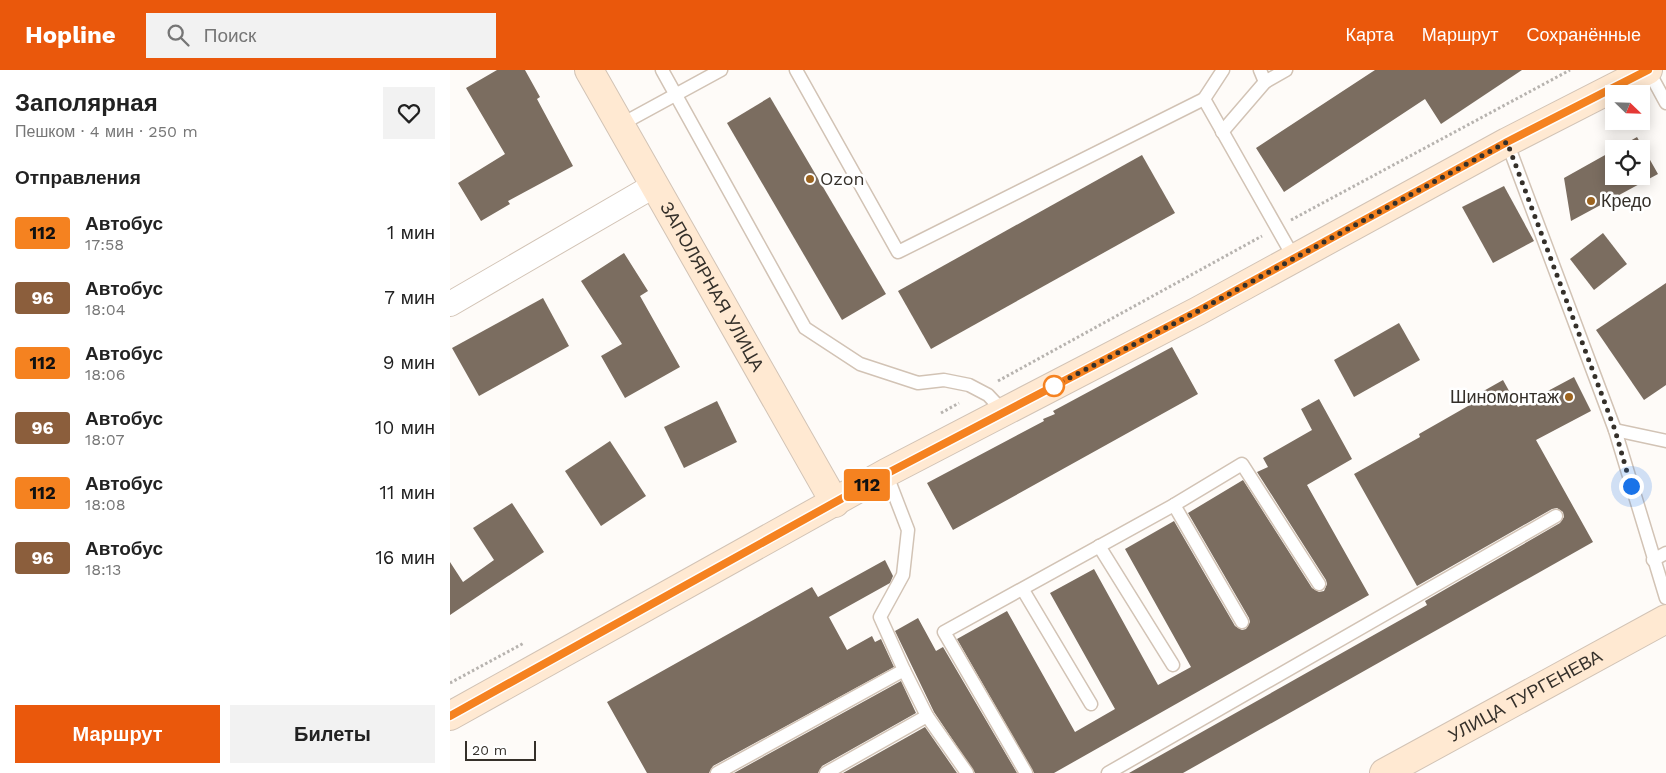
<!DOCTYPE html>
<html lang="ru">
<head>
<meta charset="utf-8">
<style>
	:root { --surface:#fff; --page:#f2f2f2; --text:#222; --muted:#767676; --accent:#ea580c }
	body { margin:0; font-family:"Work Sans",sans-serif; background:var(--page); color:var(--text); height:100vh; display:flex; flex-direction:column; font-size:19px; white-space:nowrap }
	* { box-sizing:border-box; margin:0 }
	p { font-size:16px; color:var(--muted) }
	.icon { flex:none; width:28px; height:28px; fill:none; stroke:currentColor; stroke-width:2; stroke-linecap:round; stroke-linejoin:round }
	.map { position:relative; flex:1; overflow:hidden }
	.details { display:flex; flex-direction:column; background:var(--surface); width:450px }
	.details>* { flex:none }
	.badge { padding:0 10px; border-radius:4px; font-size:18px; line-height:32px }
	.needle { width:32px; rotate:113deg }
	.controls { position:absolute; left:1155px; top:15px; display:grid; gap:10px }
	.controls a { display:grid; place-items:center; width:45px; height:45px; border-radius:0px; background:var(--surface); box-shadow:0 2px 12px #0003; font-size:25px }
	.scale { position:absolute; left:15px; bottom:12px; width:71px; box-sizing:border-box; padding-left:5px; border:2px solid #35302a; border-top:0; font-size:14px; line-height:18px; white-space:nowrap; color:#35302a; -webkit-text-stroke:4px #fff; paint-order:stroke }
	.you { position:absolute; width:25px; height:25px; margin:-12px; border:4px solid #fff; border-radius:50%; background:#1a73e8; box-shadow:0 0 0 8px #1a73e833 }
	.map>.badge { position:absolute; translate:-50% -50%; box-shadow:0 0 0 2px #fff }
	h2 { padding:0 15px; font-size:19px; line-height:45px }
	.round { display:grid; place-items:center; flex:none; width:52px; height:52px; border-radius:0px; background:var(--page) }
	.summary { display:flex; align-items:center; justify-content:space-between; height:85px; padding:0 15px }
	h1 { font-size:24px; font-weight:600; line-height:38px }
	.primary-button { display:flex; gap:10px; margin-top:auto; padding:10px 15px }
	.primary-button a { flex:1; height:58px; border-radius:0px; background:var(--accent); color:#fff; font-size:20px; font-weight:600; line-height:58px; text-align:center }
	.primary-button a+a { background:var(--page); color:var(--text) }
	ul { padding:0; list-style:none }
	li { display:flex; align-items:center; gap:15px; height:65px; padding:0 15px }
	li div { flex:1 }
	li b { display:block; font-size:19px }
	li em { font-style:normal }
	li .badge { min-width:55px; font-weight:700; text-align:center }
	header { display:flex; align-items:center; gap:30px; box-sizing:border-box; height:70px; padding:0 25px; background:var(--accent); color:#fff }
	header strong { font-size:24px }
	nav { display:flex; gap:28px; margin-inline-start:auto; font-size:18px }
	.search { width:350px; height:45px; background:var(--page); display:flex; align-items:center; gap:12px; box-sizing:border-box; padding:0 18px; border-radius:0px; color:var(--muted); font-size:19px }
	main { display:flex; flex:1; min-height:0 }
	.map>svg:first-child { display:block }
</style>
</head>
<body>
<header>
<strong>Hopline</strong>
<div class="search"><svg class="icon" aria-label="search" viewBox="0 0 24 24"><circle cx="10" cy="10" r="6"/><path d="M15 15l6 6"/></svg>Поиск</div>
<nav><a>Карта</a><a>Маршрут</a><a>Сохранённые</a></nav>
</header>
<main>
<section class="details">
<div class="summary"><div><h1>Заполярная</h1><p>Пешком · 4 мин · 250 m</p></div><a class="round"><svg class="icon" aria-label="heart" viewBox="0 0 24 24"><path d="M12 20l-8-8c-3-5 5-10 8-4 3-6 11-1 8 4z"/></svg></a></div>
<h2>Отправления</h2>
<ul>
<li><span class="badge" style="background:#f58220;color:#111">112</span><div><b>Автобус</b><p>17:58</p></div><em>1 мин</em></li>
<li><span class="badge" style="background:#8b5e3c;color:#fff">96</span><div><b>Автобус</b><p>18:04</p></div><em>7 мин</em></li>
<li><span class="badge" style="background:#f58220;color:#111">112</span><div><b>Автобус</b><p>18:06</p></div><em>9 мин</em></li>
<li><span class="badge" style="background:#8b5e3c;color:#fff">96</span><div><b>Автобус</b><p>18:07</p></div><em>10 мин</em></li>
<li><span class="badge" style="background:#f58220;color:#111">112</span><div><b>Автобус</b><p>18:08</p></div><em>11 мин</em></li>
<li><span class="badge" style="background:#8b5e3c;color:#fff">96</span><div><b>Автобус</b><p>18:13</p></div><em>16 мин</em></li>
</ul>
<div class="primary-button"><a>Маршрут</a><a>Билеты</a></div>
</section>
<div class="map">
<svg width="1216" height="703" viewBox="0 0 1216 703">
	<rect width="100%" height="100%" fill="#fefbf8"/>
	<!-- building -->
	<g fill="#7b6d60">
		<polygon points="47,0 75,0 90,27 87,29 123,96 58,131 60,134 31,151 8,113 55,84 16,18"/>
		<polygon points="925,0 1072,0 991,54 975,29 834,122 806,78"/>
		<polygon points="320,27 436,224 392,250 277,53"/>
		<polygon points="1187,67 1208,104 1121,151 1114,108 1164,80 1164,106 1191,106 1191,79 1166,79"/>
		<polygon points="692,85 725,143 481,279 448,221"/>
		<polygon points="1054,116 1084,171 1043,193 1012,137"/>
		<polygon points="1153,163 1177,194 1144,220 1120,189"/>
		<polygon points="174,183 198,221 190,226 230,297 175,328 151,286 172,274 131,211"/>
		<polygon points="1216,213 1216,315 1194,330 1146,260"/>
		<polygon points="93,228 119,276 29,326 2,278"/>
		<polygon points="949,253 970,290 904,327 884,290"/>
		<polygon points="722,277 748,324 503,460 477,413 594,351 593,349 605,344 603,341"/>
		<polygon points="1124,307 1141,341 1086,370 1143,472 733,703 679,703 977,535 975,531 1110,453 1114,447 1113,442 1107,438 1102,439 967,516 904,404 970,367 969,364 1032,328 1030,323 1053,310 1068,337"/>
		<polygon points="869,329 902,389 857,415 919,525 604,703 584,703 507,569 557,541 625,662 665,639 600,523 644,499 708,615 741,597 675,479 724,451 785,556 792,560 796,559 800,552 799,548 738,443 793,410 862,518 869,522 874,521 877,514 876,510 807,402 818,397 813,388 862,360 851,339"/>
		<polygon points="267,331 287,372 234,398 214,357"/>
		<polygon points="160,371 196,426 151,456 115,401"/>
		<polygon points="62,433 94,482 0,545 0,492 13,512 44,490 23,458"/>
		<polygon points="435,490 443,506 440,513 379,547 397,580 422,566 425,572 431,569 444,597 263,696 259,703 197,703 157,632 362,517 368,527"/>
		<polygon points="468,548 486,581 493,577 567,703 525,703 484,642 445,561"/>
		<polygon points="451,611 466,643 372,696 368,703 284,703"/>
		<polygon points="475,657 507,703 393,703"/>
	</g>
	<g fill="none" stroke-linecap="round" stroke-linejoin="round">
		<!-- lane casing -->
		<g stroke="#d2c3b5" stroke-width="15">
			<g id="lane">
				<polyline points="212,0 355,258 410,294 468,313 494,310 519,315 538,325 554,342"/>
				<polyline points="346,0 448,182 754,29"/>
				<polyline points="773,0 754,29 844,188"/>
				<polyline points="810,0 815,12 836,0"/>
				<polyline points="1198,0 1216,33"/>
				<polyline points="170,55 271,0"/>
				<polyline points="772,62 815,12"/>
				<polyline points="1057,72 1165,360 1216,528"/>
				<polyline points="1165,360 1216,371"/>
				<polyline points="436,403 458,460 453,505 430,547 454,600"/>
				<polyline points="724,435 792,552"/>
				<polyline points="649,476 723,595"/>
				<polyline points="1203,490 1216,483"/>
				<polyline points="573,520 641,634"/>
				<polyline points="267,703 454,600 477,646"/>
				<polyline points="376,703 477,646 517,703"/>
				<polyline points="576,703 494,562 724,435 792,394 869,514"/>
				<polyline points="658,703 1106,446"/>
			</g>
		</g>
		<!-- street casing -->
		<g stroke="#d2c3b5" stroke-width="26">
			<polyline id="street" points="0,234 205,115"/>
		</g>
		<!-- secondary casing -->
		<g stroke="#d2c3b5" stroke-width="30">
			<g id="secondary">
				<path id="s1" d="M139,0L385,433"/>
				<polyline points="0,646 436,403 748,241 1057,72 1198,0"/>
				<path id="s2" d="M934,703L1216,549"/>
			</g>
		</g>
		<!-- path -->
		<g stroke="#b7b3af" stroke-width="3" stroke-dasharray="2.5 2.5" stroke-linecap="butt">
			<polyline points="841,150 1120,0"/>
			<polyline points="548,311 812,166"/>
			<polyline points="491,343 509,333"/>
			<polyline points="0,613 74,573"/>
		</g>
		<!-- lane -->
		<use href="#lane" stroke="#fff" stroke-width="12"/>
		<!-- street -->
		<use href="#street" stroke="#fff" stroke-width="24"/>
		<!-- secondary -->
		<use href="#secondary" stroke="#ffe9d2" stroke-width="28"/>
	</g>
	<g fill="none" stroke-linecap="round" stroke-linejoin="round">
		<!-- line casing -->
		<g stroke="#fff" stroke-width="11">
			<polyline id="line" points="0,646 436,404 748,241 1057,72 1198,0"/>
		</g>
		<!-- line -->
		<use href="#line" stroke="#f58220" stroke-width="8"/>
		<!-- walk -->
		<polyline stroke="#35302a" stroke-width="5" stroke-dasharray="0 9" points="604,316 748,241 1057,72 1165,360 1181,416"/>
	</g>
	<!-- markers -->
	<g fill="#9c6420" stroke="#fff" stroke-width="2">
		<circle cx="360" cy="109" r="5"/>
		<circle cx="1141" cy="131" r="5"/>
		<circle cx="1119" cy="327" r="5"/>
	</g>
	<circle fill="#fff" stroke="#f58220" stroke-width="2.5" cx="604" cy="316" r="10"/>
	<g text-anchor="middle" stroke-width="5" stroke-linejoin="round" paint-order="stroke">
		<!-- poi labels -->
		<g font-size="18" fill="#35302a" stroke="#fff" text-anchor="start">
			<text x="370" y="115">Ozon</text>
			<text x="1151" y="137">Кредо</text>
			<text x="1109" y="333" text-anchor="end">Шиномонтаж</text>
		</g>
		<!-- street labels -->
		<g font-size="18" fill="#35302a" stroke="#fff">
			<text dy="6" stroke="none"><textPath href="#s1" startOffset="249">ЗАПОЛЯРНАЯ УЛИЦА</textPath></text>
			<text dy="6" stroke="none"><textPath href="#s2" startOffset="161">УЛИЦА ТУРГЕНЕВА</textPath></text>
		</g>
	</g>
</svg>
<div class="controls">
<a><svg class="needle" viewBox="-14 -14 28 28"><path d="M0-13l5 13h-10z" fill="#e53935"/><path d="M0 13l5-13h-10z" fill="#767676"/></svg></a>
<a><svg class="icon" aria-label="locate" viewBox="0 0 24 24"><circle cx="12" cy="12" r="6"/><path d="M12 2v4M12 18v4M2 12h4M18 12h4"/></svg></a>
</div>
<div class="scale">20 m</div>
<div class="you" style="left:1181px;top:416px"></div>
<b class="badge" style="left:417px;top:415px;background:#f58220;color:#111">112</b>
</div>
</main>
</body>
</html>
